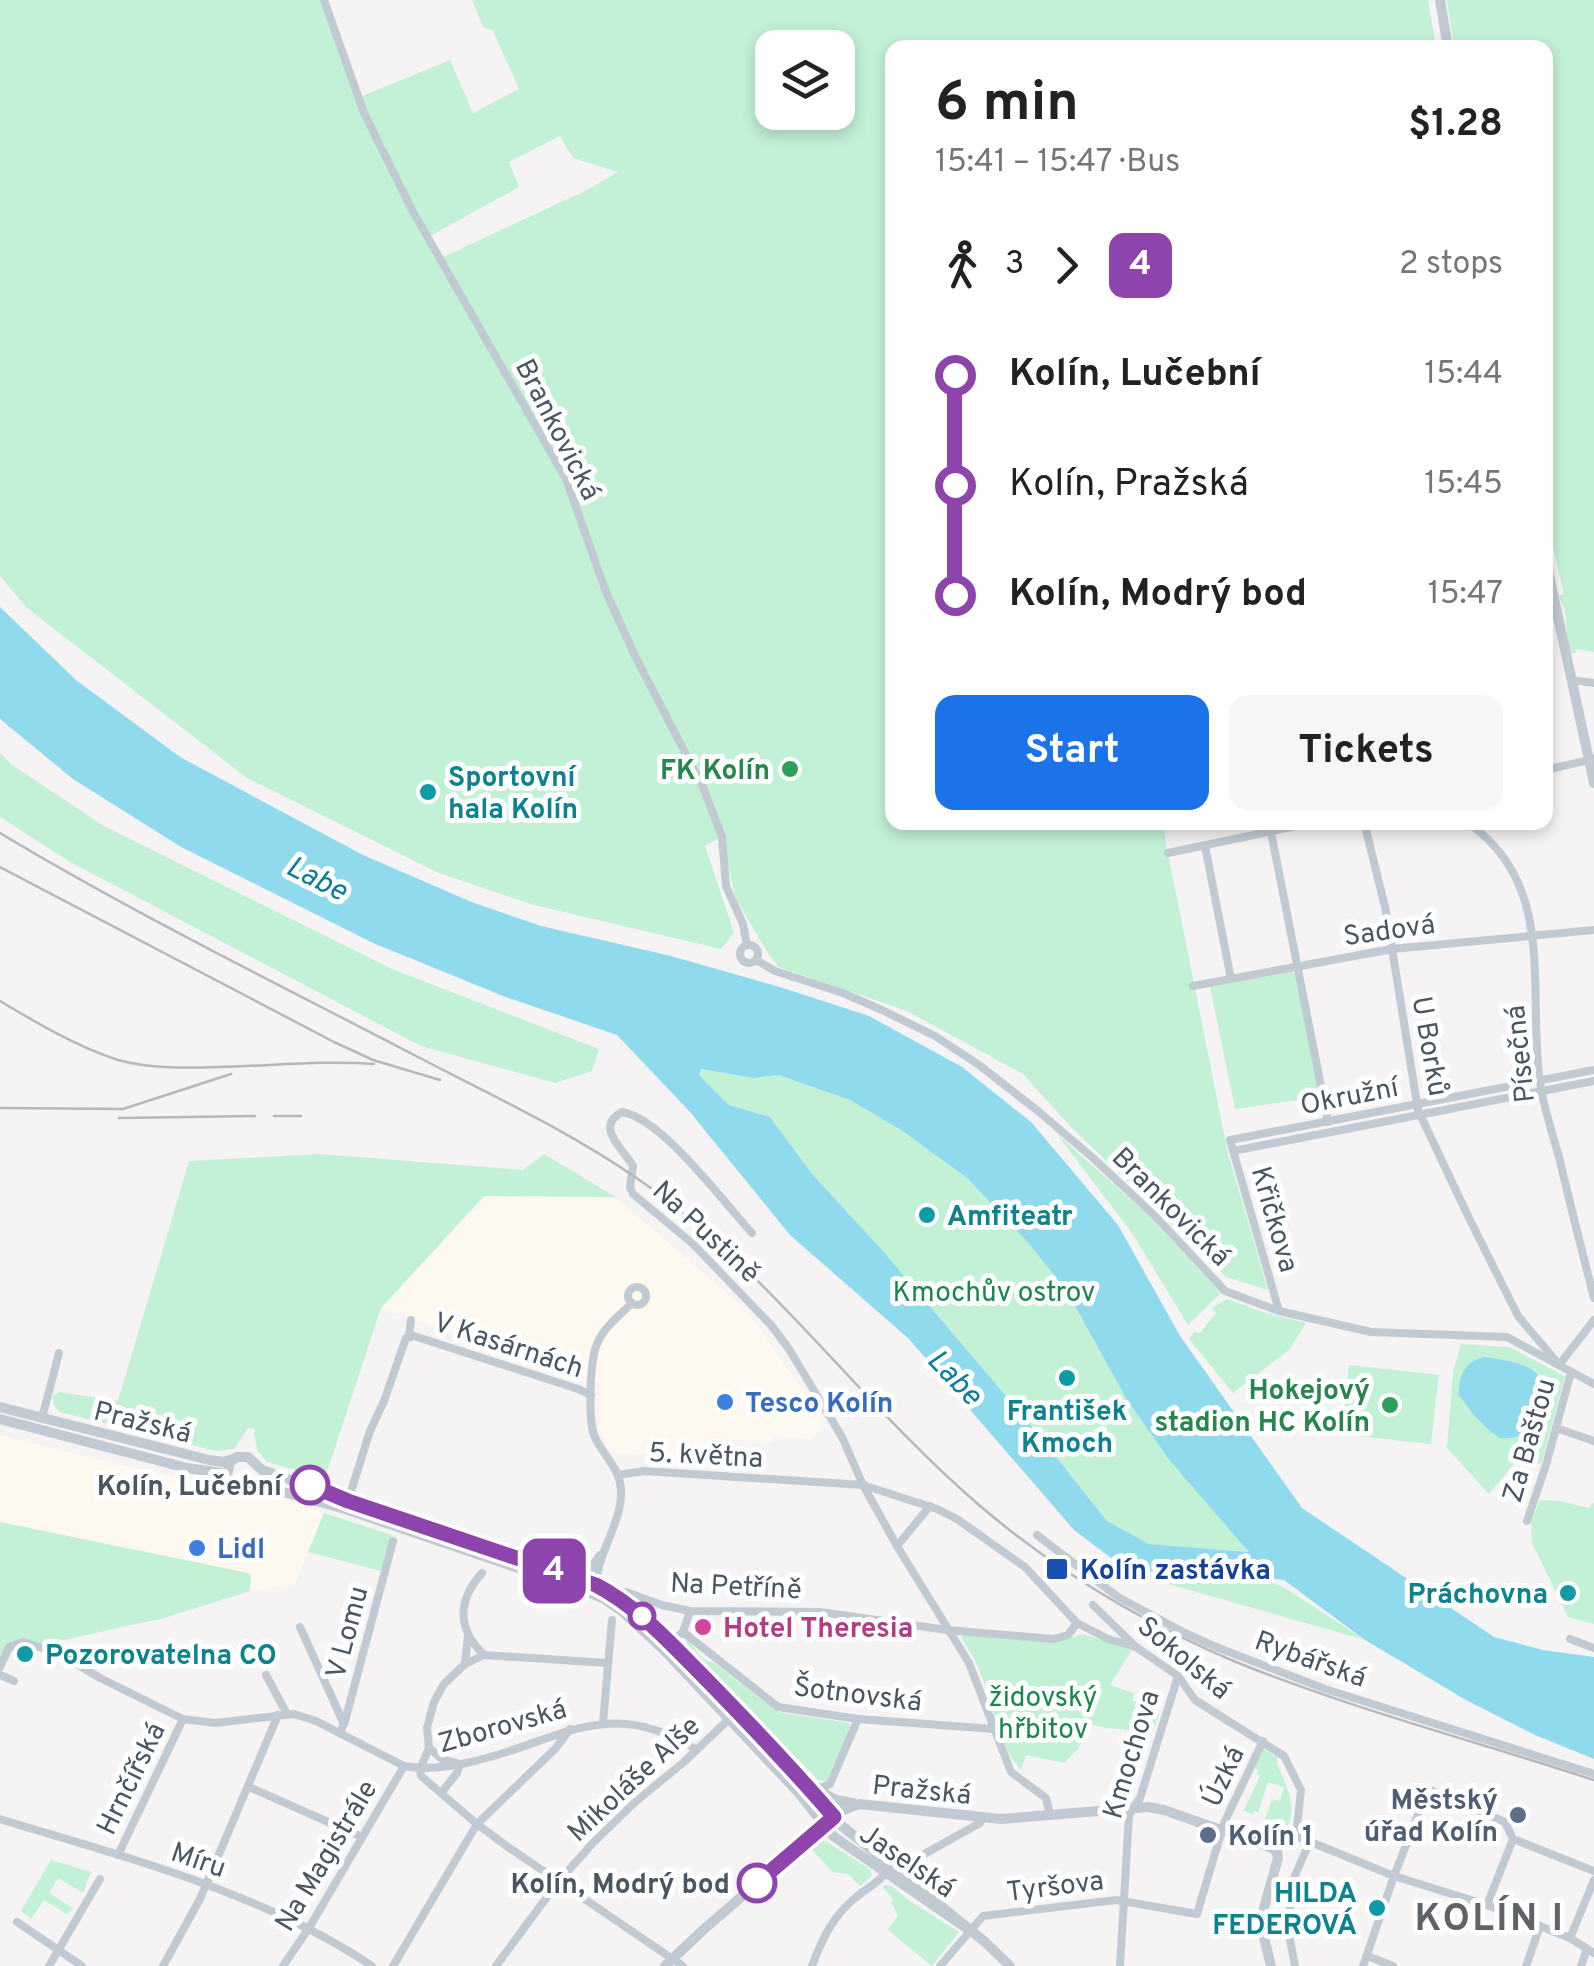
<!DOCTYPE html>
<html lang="en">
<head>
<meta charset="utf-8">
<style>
	:root { --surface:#fff; --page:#f6f6f6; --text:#222; --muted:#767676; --accent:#1a73e8 }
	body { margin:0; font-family:Overpass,sans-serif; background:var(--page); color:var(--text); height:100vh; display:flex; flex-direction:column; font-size:38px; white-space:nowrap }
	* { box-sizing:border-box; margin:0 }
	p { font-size:32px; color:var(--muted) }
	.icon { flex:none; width:55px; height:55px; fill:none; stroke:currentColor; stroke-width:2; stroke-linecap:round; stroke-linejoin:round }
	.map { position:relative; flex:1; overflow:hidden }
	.panel { position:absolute; left:885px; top:40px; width:668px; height:790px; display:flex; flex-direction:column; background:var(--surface); border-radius:20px; box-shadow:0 5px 15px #0003 }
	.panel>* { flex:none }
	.badge { padding:0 20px; border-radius:15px; font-size:35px; line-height:65px }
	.buttons { position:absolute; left:755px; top:30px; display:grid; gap:20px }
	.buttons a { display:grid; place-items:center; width:100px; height:100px; border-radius:20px; background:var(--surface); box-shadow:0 5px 15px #0003; font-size:50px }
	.map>.badge { position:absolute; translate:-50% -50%; box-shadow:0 0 0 5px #fff }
	.legs { display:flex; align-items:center; gap:15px; height:110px; padding:0 50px; font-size:32px }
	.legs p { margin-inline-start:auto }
	.summary { display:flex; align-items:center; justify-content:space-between; height:170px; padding:0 50px }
	h1 { font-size:55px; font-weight:700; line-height:75px }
	.primary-button { display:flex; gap:20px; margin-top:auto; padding:20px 50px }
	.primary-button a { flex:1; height:115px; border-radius:20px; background:var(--accent); color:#fff; font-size:40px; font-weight:700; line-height:115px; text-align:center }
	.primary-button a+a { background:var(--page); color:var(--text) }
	ul { padding:0 50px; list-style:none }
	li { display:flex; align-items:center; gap:35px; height:110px; font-size:38px }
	li i { display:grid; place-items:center; width:15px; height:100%; margin:0 12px; background:currentColor }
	li i::after { content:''; width:25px; height:25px; margin:-12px; border:8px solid; border-radius:50%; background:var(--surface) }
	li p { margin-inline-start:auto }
	li:first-child i { background:linear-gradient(#0000 50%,currentColor 0) }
	li:last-child i { background:linear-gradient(currentColor 50%,#0000 0) }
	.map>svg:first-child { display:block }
</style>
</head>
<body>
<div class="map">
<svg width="1594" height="1966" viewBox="0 0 1594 1966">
	<rect width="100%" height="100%" fill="#f5f3f3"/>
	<!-- commercial -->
	<g fill="#fdf9ef">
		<polygon points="487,1195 616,1198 737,1302 758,1326 822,1419 820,1431 810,1439 773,1436 772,1442 707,1438 706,1458 615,1453 610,1449 599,1429 600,1383 381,1308"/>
		<polygon points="0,1435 95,1459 254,1493 316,1508 323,1515 295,1584 250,1591 251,1574 239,1571 0,1522"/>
	</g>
	<!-- green -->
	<g fill="#c3f1d5" fill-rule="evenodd">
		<path d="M0,0H323L355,99L450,60L473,113L519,89L493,31L483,27L472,0H1428L1436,47L892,48V822L1162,823L1228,1154L1268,1290L1226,1277L1070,1126L1023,1074L907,1011L779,967L769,955L736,899L721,837L705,846L734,933L721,949L534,905L439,873L247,778L27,608L0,576ZM772,48H838V112H772ZM560,136L573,158L618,172L587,190L441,258L430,236L519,187L509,162Z"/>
		<path d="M1447,0H1594V652L1576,649V653L1569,654C1565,634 1570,612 1558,596L1564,594L1545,512V48L1454,47Z"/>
		<polygon points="0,753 12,765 104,826 392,969 599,1049 592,1071 555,1083 421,1046 70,862 0,817"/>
		<polygon points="1290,972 1295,973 1320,1097 1235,1109 1210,987"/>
		<polygon points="700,1069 752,1078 778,1075 850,1100 901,1130 967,1178 1030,1245 1066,1290 1127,1400 1170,1461 1250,1552 1149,1544 1107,1521 1033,1428 883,1251 812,1174 770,1117 729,1105 699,1075"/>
		<polygon points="1056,1133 1150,1217 1221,1293 1188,1325 1132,1233"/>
		<polygon points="320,1154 523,1170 544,1154 616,1197 484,1196 381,1308 325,1478 267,1462 257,1450 254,1429 248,1428 234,1449 216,1451 60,1412 54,1406 53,1396 60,1392 118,1401 189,1161"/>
		<polygon points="1227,1299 1266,1313 1306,1323 1289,1350 1233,1393 1189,1339 1194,1332 1200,1333 1216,1313 1212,1308"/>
		<path d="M1461,1344L1509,1347L1565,1376L1541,1465L1523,1453L1489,1494L1447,1448L1453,1372ZM1486,1357L1521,1365L1540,1379L1541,1395L1529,1428Z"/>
		<polygon points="1349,1365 1439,1375 1431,1444 1341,1434"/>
		<polygon points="1540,1500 1559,1501 1588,1508 1594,1502 1594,1624 1568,1617 1532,1543 1531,1522"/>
		<polygon points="324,1513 392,1535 381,1571 308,1552"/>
		<polygon points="0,1522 239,1571 251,1574 250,1591 164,1618 4,1653 0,1661"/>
		<polygon points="1112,1568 1193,1581 1255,1578 1282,1586 1365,1640"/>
		<path d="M1083,1634L1132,1650L1110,1685L1134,1693L1133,1701L1146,1704L1145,1709L1159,1714L1153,1732L1106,1728L1090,1724L1077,1751L1074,1752L1065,1763L1026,1755L1021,1770C997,1745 992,1696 977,1665C973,1655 966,1646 961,1637L964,1635L1055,1642Z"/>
		<path d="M686,1638C695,1646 699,1661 713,1662L778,1712L849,1723L851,1726L836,1762H834L827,1781L818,1780L685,1644L687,1643Z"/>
		<path d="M1262,1748L1277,1757V1764C1288,1790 1301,1811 1281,1837L1271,1836L1274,1826L1264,1822L1272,1799L1280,1801L1284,1787L1268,1782L1258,1812L1254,1811L1253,1815L1244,1810L1260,1776L1257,1774L1258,1770L1253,1767Z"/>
		<polygon points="821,1840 827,1842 871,1870 872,1876 860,1886 848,1874 833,1872 811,1849 817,1842"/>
		<polygon points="51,1860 91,1872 83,1893 58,1878 49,1893 74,1909 66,1914 44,1900 31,1919 21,1911"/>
		<polygon points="886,1885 892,1886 908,1900 959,1932 932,1966 888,1930 898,1915 891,1902 893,1899 883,1887"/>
	</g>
	<!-- water -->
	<g fill="#90daee" fill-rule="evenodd">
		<path d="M0,607L76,680L180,757L363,855L474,903L541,926L671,956L783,988L869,1016L962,1067L1031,1122L1118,1225L1180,1336L1302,1508L1494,1637L1543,1650L1594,1657V1759L1535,1735L1466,1700L1365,1640L1284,1580L1255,1577H1184L1123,1567L1074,1530L909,1339L790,1235L690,1112L617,1035L503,996L373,943L181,847L73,779L0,719ZM701,1069L753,1078L778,1075L850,1100L901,1130L967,1178L1030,1245L1066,1290L1127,1400L1170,1461L1249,1552L1149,1544L1107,1521L1033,1428L883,1251L812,1174L770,1117L729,1105L699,1075Z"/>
		<path d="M1486,1357C1501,1360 1527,1362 1538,1375C1547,1388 1538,1417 1529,1428C1522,1437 1511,1439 1500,1438L1490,1431L1474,1415L1459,1395C1458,1376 1466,1359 1486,1357Z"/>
	</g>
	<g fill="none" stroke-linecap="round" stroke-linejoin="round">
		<!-- minor -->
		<g stroke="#c1cad2" stroke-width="8">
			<polyline points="324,0 364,113 412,210 566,479 606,592 637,660 703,787 722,837 726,886 743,924 747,945"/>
			<polyline points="1572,680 1594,683"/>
			<polyline points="1545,770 1594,759"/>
			<polyline points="1364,822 1386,911 1418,1110 1469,1218 1518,1316 1556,1361"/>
			<path d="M1466,822C1558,882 1527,991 1540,1083C1544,1108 1552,1133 1559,1157C1570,1204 1582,1251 1594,1298"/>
			<polyline points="1271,832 1328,1122"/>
			<polyline points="1205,846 1231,979"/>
			<polyline points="1168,853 1315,822"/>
			<circle cx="749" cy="954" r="9"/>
			<polyline points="756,960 775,971 843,993 882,1010 935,1036 979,1065 1038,1111 1093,1158 1156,1217 1225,1291 1279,1311 1371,1332 1507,1337 1594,1384"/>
			<polyline points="1193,986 1392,949 1594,930"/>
			<polyline points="1233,1151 1594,1081"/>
			<path d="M752,1233C724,1203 662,1118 622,1112C594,1127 623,1149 633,1166L630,1187L633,1194L693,1244L771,1325L789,1349L842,1437L863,1485L897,1546L969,1663L1011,1772L1046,1798L1050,1815"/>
			<circle cx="637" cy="1296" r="9"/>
			<polyline points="1279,1311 1230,1140 1594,1070"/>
			<polyline points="409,1336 411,1320"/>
			<polyline points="1559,1365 1594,1320"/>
			<polyline points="42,1418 59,1353"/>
			<polyline points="1556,1428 1594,1441"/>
			<polyline points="618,1475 644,1471 863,1485 937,1509 957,1519 1025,1567 1077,1623 1108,1639 1136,1647"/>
			<polyline points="348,1501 370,1431 384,1401 406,1338 414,1336 578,1389 591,1395"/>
			<polyline points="1527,1521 1546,1465 1571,1372"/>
			<polyline points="1037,1535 1118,1597 1185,1633 1216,1647 1325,1689 1594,1774"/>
			<polyline points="897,1546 930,1506"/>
			<path d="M482,1573C457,1601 457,1629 484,1655"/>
			<polyline points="574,1577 587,1573 600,1555"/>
			<path d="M596,1585C597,1553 623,1522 621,1489C619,1466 602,1455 594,1435C588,1419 590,1360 597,1344C603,1328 620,1315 632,1303"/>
			<polyline points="626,1592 662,1605 690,1611 820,1612 947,1630 1054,1639 1068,1635 1077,1623"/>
			<polyline points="1093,1605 1136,1647 1178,1676 1195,1700 1284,1756 1301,1790 1296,1836"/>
			<polyline points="300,1627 344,1724"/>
			<polyline points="683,1632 778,1707 858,1719 994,1729"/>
			<polyline points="1570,1639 1594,1648"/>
			<polyline points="670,1643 683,1632 690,1611"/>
			<polyline points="608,1663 484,1655 465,1664 444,1684 434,1702 427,1728 429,1748 420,1769 421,1776 477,1824 508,1847 683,1966"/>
			<polyline points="465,1664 468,1636"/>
			<path d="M0,1667L9,1647L23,1642L58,1653L100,1678L183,1719L215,1723L294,1714L316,1721L404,1766C426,1770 445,1767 466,1763C555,1745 605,1692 697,1750"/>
			<polyline points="0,1675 14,1681"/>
			<polyline points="266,1675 287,1714"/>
			<polyline points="603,1723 612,1620"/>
			<polyline points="340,1733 345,1721 393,1541"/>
			<polyline points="429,1748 442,1759 460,1764 457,1773 441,1793"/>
			<polyline points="817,1786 821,1788 830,1784 858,1719"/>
			<polyline points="249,1787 362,1837"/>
			<path d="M0,1819C127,1858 259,1891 372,1966"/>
			<polyline points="1296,1836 1394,1876 1487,1905 1570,1938 1594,1953"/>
			<polyline points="1276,1850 1296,1836"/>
			<polyline points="118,1855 183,1719"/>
			<polyline points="910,1862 980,1823 983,1818"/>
			<polyline points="1487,1905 1513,1839 1594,1871"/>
			<polyline points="17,1922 82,1966"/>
			<polyline points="1570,1938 1594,1880"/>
			<polyline points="1367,1956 1393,1966"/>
			<polyline points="49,1966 100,1879"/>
			<polyline points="163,1966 200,1899 278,1715"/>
			<polyline points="283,1966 309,1928 404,1766"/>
			<polyline points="393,1966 477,1824 555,1749 570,1729"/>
			<polyline points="496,1966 558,1882 592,1844 634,1803 684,1762 729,1719"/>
			<path d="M812,1966C822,1939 833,1916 855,1898C865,1889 879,1883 886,1872"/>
			<polyline points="940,1966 983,1916 1116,1900 1197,1914 1224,1823 1263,1741"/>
			<polyline points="1120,1966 1129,1815 1140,1798 1178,1676"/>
			<polyline points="1295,1966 1290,1940 1290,1887 1310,1841"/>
			<polyline points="1363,1966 1394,1876 1428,1789 1505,1822 1513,1839"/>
			<polyline points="1526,1966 1540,1926"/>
			<polyline points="1581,1966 1587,1949"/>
		</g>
		<!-- tertiary -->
		<g stroke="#c1cad2" stroke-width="10">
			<polyline points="1440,0 1448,48"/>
			<polyline points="1545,557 1594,783"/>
			<polyline points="0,1407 209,1460 223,1462 233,1459"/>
			<polyline points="0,1419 187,1468 222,1473 230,1481"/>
			<polyline points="813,1788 836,1800 853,1803"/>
			<polyline points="969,1930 833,1836 797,1791 664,1650 622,1611 603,1598 580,1589 345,1509 258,1485 237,1486 231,1481 227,1475 230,1462 237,1457 248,1457 262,1470 573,1577 609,1592 645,1618 739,1713 842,1826 985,1942 1010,1966"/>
			<polyline points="665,1966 703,1930 841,1811 859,1804 1001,1819 1148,1807 1164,1810 1272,1848 1277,1853 1278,1858 1262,1915 1262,1929 1271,1966"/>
		</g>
		<!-- rail -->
		<g stroke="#b5b8bd" stroke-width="2.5">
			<path d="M0,833C135,914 276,983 416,1056C491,1095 569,1131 638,1179C769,1270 859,1402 979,1505C1055,1570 1143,1623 1236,1662C1352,1709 1475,1741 1594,1780"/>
			<polyline points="0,867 334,1042 373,1060 440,1080"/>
			<path d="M0,1001C37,1023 77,1047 118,1060C151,1069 185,1068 219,1067C270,1066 323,1060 374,1064"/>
			<polyline points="0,1108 123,1109 231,1074"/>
			<polyline points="274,1116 301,1116"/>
			<polyline points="119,1118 255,1116"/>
		</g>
	</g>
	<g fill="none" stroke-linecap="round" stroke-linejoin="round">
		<!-- line-1 casing -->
		<g stroke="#fff" stroke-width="22">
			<path id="line-1" d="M310,1485L348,1501L596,1585C638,1607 669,1642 702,1675C747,1721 792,1768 834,1817L757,1883"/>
		</g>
		<!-- line-1 -->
		<use href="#line-1" stroke="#8e44ad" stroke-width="15"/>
	</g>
	<!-- markers -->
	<g fill="#2e9e5b" stroke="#fff" stroke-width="4">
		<circle cx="790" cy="769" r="10"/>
		<circle cx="1390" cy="1405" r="10"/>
	</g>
	<g fill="#0f9aa8" stroke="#fff" stroke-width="4">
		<circle cx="428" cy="792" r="10"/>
		<circle cx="927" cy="1215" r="10"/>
		<circle cx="1067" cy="1378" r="10"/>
		<circle cx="1568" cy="1593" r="10"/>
		<circle cx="25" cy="1654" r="10"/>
		<circle cx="1377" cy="1908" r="10"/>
	</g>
	<g fill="#3f7fe0" stroke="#fff" stroke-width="4">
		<circle cx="725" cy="1402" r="10"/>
		<circle cx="197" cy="1548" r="10"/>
	</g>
	<g fill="#fff" stroke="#8e44ad" stroke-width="5">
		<circle cx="310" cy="1485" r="18"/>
		<circle cx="642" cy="1616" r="12"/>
		<circle cx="757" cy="1883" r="18"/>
	</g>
	<rect fill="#1a4fb4" stroke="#fff" stroke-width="4" x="1045" y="1557" width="24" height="24" rx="5"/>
	<circle fill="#d1479c" stroke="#fff" stroke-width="4" cx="703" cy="1627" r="10"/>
	<g fill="#5c6f8a" stroke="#fff" stroke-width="4">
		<circle cx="1518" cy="1815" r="10"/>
		<circle cx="1208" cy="1835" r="10"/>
	</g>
	<g text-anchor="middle" stroke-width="10" stroke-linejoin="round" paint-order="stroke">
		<!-- street labels -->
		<g font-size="28" fill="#4a5661" stroke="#fff">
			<text transform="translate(559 429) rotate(63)" y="10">Brankovická</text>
			<text transform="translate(1389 929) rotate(-8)" y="10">Sadová</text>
			<text transform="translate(1431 1046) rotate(80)" y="10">U Borků</text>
			<text transform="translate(1519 1054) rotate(-96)" y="10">Písečná</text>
			<text transform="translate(1349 1095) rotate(-11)" y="10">Okružní</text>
			<text transform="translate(1172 1206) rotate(45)" y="10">Brankovická</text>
			<text transform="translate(1276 1219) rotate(74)" y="10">Křičkova</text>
			<text transform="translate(707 1231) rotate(43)" y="10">Na Pustině</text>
			<text transform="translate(509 1344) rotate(18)" y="10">V Kasárnách</text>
			<text transform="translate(143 1421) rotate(14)" y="10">Pražská</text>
			<text transform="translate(1528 1440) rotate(-74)" y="10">Za Baštou</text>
			<text transform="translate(706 1454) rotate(3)" y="10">5. května</text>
			<text transform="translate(736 1585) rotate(3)" y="10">Na Petříně</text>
			<text transform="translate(346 1632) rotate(-75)" y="10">V Lomu</text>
			<text transform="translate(1185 1657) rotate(40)" y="10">Sokolská</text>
			<text transform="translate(1311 1658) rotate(20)" y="10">Rybářská</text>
			<text transform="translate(858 1693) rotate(7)" y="10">Šotnovská</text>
			<text transform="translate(502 1725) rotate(-16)" y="10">Zborovská</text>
			<text transform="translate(1130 1754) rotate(-73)" y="10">Kmochova</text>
			<text transform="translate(1222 1776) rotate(-65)" y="10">Úzká</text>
			<text transform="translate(130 1778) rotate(-64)" y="10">Hrnčířská</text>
			<text transform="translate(633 1778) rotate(-43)" y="10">Mikoláše Alše</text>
			<text transform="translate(922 1789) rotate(6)" y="10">Pražská</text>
			<text transform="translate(325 1855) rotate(-59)" y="10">Na Magistrále</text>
			<text transform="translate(199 1859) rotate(19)" y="10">Míru</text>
			<text transform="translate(908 1860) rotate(34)" y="10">Jaselská</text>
			<text transform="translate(1055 1885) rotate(-7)" y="10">Tyršova</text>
		</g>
		<!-- leisure labels -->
		<g font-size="28" font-weight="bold" fill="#27864d" stroke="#fff" text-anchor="end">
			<text x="770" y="779">FK Kolín</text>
			<text x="1370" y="1399">Hokejový<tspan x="1370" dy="32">stadion HC Kolín</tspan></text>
		</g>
		<!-- culture labels -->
		<g font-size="28" font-weight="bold" fill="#0d838f" stroke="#fff" text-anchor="start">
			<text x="448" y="786">Sportovní<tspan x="448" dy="32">hala Kolín</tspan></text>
			<text x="947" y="1225">Amfiteatr</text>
			<text x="1067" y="1420" text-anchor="middle">František<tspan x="1067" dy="32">Kmoch</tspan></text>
			<text x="1548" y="1603" text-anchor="end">Práchovna</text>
			<text x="45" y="1664">Pozorovatelna CO</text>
			<text x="1357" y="1902" text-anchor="end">HILDA<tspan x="1357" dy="32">FEDEROVÁ</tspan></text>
		</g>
		<!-- park labels -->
		<g font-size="28" fill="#17864f" stroke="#fff">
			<text x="994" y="1301">Kmochův ostrov</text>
			<text x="1043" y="1706">židovský<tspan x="1043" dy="32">hřbitov</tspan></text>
		</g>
		<!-- shop labels -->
		<g font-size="28" font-weight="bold" fill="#366cbe" stroke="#fff" text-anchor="start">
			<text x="745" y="1412">Tesco Kolín</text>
			<text x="217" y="1558">Lidl</text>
		</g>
		<!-- stop labels -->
		<g font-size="28" font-weight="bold" fill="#4a5661" stroke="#fff" text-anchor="end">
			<text x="282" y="1495">Kolín, Lučební</text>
			<text x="730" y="1893">Kolín, Modrý bod</text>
		</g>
		<!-- transit labels -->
		<g font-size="28" font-weight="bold" fill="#164399" stroke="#fff" text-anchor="start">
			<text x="1080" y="1579">Kolín zastávka</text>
		</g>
		<!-- hotel labels -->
		<g font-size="28" font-weight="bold" fill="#b23c85" stroke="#fff" text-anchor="start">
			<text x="723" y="1637">Hotel Theresia</text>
		</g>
		<!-- service labels -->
		<g font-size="28" font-weight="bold" fill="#4e5e75" stroke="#fff" text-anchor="end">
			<text x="1498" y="1809">Městský<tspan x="1498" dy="32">úřad Kolín</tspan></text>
			<text x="1228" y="1845" text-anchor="start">Kolín 1</text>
		</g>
		<!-- water labels -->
		<g font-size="30" font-style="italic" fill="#0c7c9b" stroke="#fff">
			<text transform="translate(317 878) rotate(27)" y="10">Labe</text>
			<text transform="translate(955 1377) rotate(46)" y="10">Labe</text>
		</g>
		<!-- district labels -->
		<g font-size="38" font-weight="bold" letter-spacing="2.5" fill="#5f6368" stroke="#fff">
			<text x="1490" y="1930">KOLÍN I</text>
		</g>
	</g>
</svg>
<div class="buttons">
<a><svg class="icon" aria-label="layers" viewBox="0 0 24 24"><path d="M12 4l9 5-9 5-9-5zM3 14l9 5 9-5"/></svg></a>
</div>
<b class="badge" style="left:554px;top:1571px;background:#8e44ad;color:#fff">4</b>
<section class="panel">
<div class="summary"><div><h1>6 min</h1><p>15:41 – 15:47 · Bus</p></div><b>$1.28</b></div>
<div class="legs"><svg class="icon" aria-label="walk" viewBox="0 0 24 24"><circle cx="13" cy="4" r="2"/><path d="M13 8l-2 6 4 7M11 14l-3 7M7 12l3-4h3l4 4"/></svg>3<svg class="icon" aria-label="forward" viewBox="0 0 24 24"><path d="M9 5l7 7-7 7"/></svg><b class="badge" style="background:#8e44ad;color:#fff">4</b><p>2 stops</p></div>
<ul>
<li><i style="color:#8e44ad"></i><b>Kolín, Lučební</b><p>15:44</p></li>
<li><i style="color:#8e44ad"></i><span>Kolín, Pražská</span><p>15:45</p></li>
<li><i style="color:#8e44ad"></i><b>Kolín, Modrý bod</b><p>15:47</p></li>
</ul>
<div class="primary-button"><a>Start</a><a>Tickets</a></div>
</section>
</div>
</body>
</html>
